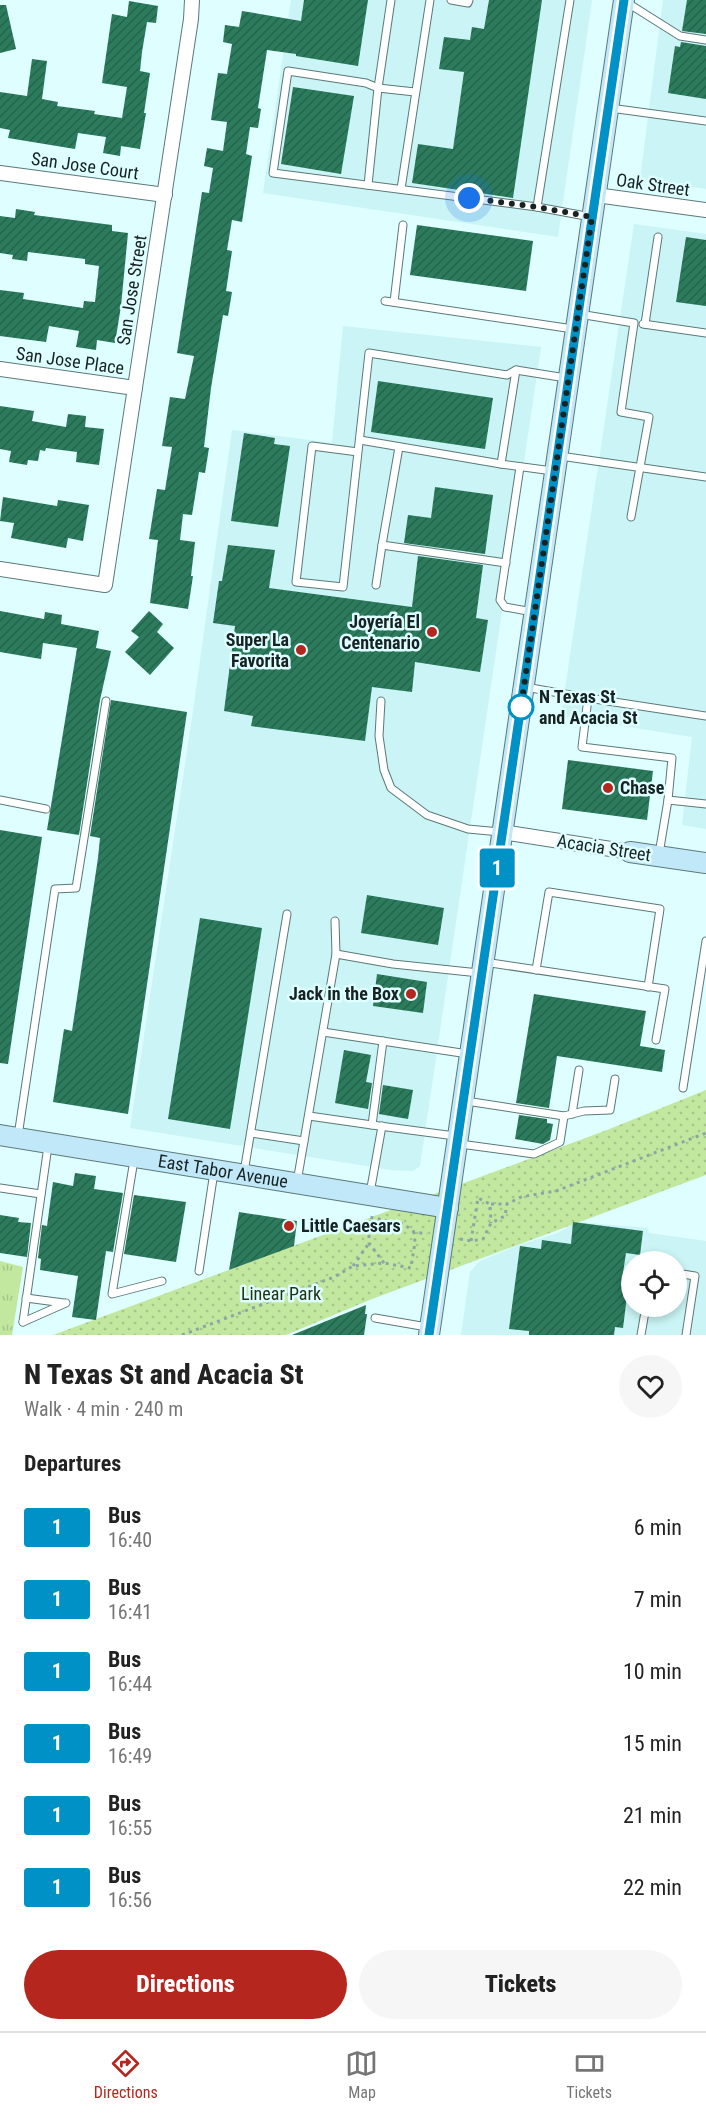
<!DOCTYPE html>
<html lang="en">
<head>
<meta charset="utf-8">
<style>
	:root { --surface:#fff; --page:#f6f6f6; --text:#222; --muted:#767676; --line:#e0e0e0; --accent:#b5261f }
	body { margin:0; font-family:"Roboto Condensed",sans-serif; background:var(--page); color:var(--text); height:100vh; display:flex; flex-direction:column; font-size:22px; white-space:nowrap }
	* { box-sizing:border-box; margin:0 }
	p { font-size:20px; color:var(--muted) }
	.icon { flex:none; width:33px; height:33px; fill:none; stroke:currentColor; stroke-width:2; stroke-linecap:round; stroke-linejoin:round }
	.map { position:relative; height:1335px; overflow:hidden }
	.sheet { display:flex; flex-direction:column; background:var(--surface); flex:1 }
	.sheet>* { flex:none }
	.badge { padding:0 12px; border-radius:4px; font-size:21px; line-height:39px }
	.tools { position:absolute; left:621px; top:1251px; display:grid; gap:12px }
	.tools a { display:grid; place-items:center; width:66px; height:66px; border-radius:50%; background:var(--surface); box-shadow:0 3px 9px #0003; font-size:30px }
	.you { position:absolute; width:30px; height:30px; margin:-15px; border:4px solid #fff; border-radius:50%; background:#1a73e8; box-shadow:0 0 0 9px #1a73e833 }
	.map>.badge { position:absolute; translate:-50% -50%; box-shadow:0 0 0 3px #fff }
	h2 { padding:0 24px; font-size:22px; line-height:54px }
	.round { display:grid; place-items:center; flex:none; width:63px; height:63px; border-radius:32px; background:var(--page) }
	.head { display:flex; align-items:center; justify-content:space-between; height:102px; padding:0 24px }
	h1 { font-size:28px; font-weight:800; line-height:45px }
	.button { display:flex; gap:12px; margin-top:auto; padding:12px 24px }
	.button a { flex:1; height:69px; border-radius:36px; background:var(--accent); color:#fff; font-size:24px; font-weight:800; line-height:69px; text-align:center }
	.button a+a { background:var(--page); color:var(--text) }
	ul { padding:0; list-style:none }
	li { display:flex; align-items:center; gap:18px; height:72px; padding:0 24px }
	li div { flex:1 }
	li b { display:block; font-size:22px }
	li em { font-style:normal }
	li .badge { min-width:66px; font-weight:700; text-align:center }
	.tab-bar { display:flex; justify-content:space-around; align-items:center; height:84px; border-top:2px solid var(--line); background:var(--surface); font-size:16px; color:var(--muted) }
	.tab-bar a { display:grid; justify-items:center; gap:3px }
	.tab-bar .on { color:var(--accent) }
	.map>svg:first-child { display:block }
</style>
</head>
<body>
<div class="map">
<svg width="706" height="1335" viewBox="0 0 706 1335">
	<defs>
		<pattern id="grass-tufts" width="24" height="20" patternUnits="userSpaceOnUse" patternTransform="scale(1.5)"><rect width="24" height="20" fill="#c2e79f"/><path d="M3 7l-1-3M5 7V3M7 7l1-3M15 17l-1-3M17 17v-4M19 17l1-3" fill="none" stroke="#a6c689"/></pattern>
		<pattern id="park-dots" width="8" height="8" patternUnits="userSpaceOnUse" patternTransform="scale(1.5)"><rect width="8" height="8" fill="#c2e79f"/><path d="M2 2h.1M6 6h.1" fill="none" stroke="#a6c689" stroke-width="1.8" stroke-linecap="round"/></pattern>
		<pattern id="building-hatch" width="6" height="6" patternUnits="userSpaceOnUse" patternTransform="scale(1.5)"><rect width="6" height="6" fill="#2b7b5c"/><path d="M-1 1l2-2M0 6l6-6M5 7l2-2" fill="none" stroke="#24644c"/></pattern>
	</defs>
	<rect width="100%" height="100%" fill="#defeff"/>
	<!-- built -->
	<g fill="#caf4f5" fill-rule="evenodd">
		<polygon points="291,0 592,0 558,237 263,193"/>
		<polygon points="663,0 706,0 706,189 640,179"/>
		<polygon points="634,224 706,234 706,829 682,825 692,737 561,716"/>
		<polygon points="343,326 541,347 420,1166 413,1171 391,1170 130,1128 193,711 232,430 332,443"/>
		<path d="M577,1222L648,1228L649,1233L706,1241V1335H461L470,1272L480,1261L519,1245L558,1233ZM632,1262H676V1306H632Z"/>
	</g>
	<!-- grass -->
	<polygon fill="url(#grass-tufts)" points="0,1261 23,1267 12,1335 0,1335"/>
	<!-- park -->
	<polygon fill="url(#park-dots)" points="706,1090 706,1175 372,1299 286,1335 53,1335 607,1130"/>
	<!-- building -->
	<g fill="url(#building-hatch)">
		<polygon points="304,0 368,0 358,66 296,56 296,54 267,50 258,108 261,109 258,128 250,127 246,154 252,156 242,222 232,220 227,250 232,251 226,291 232,292 228,316 223,315 211,388 204,447 209,448 205,473 199,472 192,515 183,514 180,540 195,542 191,576 193,576 188,609 150,603 158,540 149,539 157,489 165,490 172,447 162,446 170,397 185,399 194,356 177,353 202,192 209,193 213,168 204,166 207,148 223,151 227,122 211,120 218,73 227,74 232,44 223,42 225,25 239,27 242,11 301,21"/>
		<polygon points="489,0 542,0 513,198 412,183 418,144 453,149 464,72 439,69 444,37 470,40 472,27 484,29"/>
		<polygon points="687,0 706,0 706,34 682,31"/>
		<polygon points="129,1 158,6 156,23 147,22 142,52 140,71 150,73 144,113 146,113 140,149 121,146 120,156 103,153 106,137 78,133 75,149 8,138 10,130 0,128 0,92 27,96 32,59 47,61 42,99 58,102 57,106 95,111 94,114 122,118 127,87 102,83 112,14 127,17"/>
		<polygon points="0,5 6,5 16,49 0,53"/>
		<polygon points="681,42 706,46 706,99 668,93 675,46 680,47"/>
		<polygon points="293,87 354,96 341,174 281,164"/>
		<polygon points="16,209 35,212 34,215 112,225 112,231 128,233 121,306 115,343 97,340 96,350 76,347 79,331 49,326 46,342 0,336 0,290 24,293 23,299 83,308 84,301 95,302 99,266 85,264 85,259 28,252 27,261 12,259 13,255 0,253 0,216 15,218"/>
		<polygon points="417,225 533,241 526,291 410,275"/>
		<polygon points="686,237 706,240 706,306 676,302"/>
		<polygon points="378,381 493,398 485,449 371,432"/>
		<polygon points="0,406 34,411 32,421 66,427 68,414 86,416 85,427 104,429 99,465 76,462 77,452 46,448 45,451 40,450 38,461 28,460 27,465 9,462 11,451 0,449"/>
		<polygon points="244,433 275,438 274,444 290,446 278,527 231,521"/>
		<polygon points="435,487 493,495 485,554 404,543 408,515 431,518"/>
		<polygon points="3,497 57,506 58,500 89,505 83,541 68,538 66,548 11,538 14,523 0,521"/>
		<polygon points="228,545 275,550 269,588 412,607 418,556 483,565 476,618 488,620 480,672 415,662 412,692 372,687 365,741 251,726 253,716 224,711 235,626 213,623 219,581 222,581"/>
		<polygon points="0,611 44,619 45,612 62,615 61,624 99,631 96,648 111,651 100,700 79,835 47,830 77,648 43,643 41,659 0,652"/>
		<polygon points="149,611 163,624 157,632 174,648 150,675 125,652 139,637 131,631"/>
		<polygon points="111,700 187,712 128,1114 53,1102 64,1029 72,1031 98,858 100,838 90,836"/>
		<polygon points="568,760 653,771 647,820 562,809"/>
		<polygon points="0,830 42,837 8,1064 0,1063"/>
		<polygon points="367,895 444,908 438,945 361,933"/>
		<polygon points="200,918 262,928 230,1129 168,1119"/>
		<polygon points="377,974 427,982 423,1013 373,1006"/>
		<polygon points="534,994 646,1011 640,1046 665,1050 662,1072 557,1056 549,1108 516,1103"/>
		<polygon points="344,1050 371,1055 366,1082 372,1083 368,1109 335,1103"/>
		<polygon points="383,1085 413,1090 408,1119 379,1114"/>
		<polygon points="519,1115 547,1119 547,1123 553,1124 550,1140 543,1144 515,1139"/>
		<polygon points="75,1173 96,1176 94,1189 123,1193 113,1252 106,1251 96,1320 72,1317 78,1276 40,1270 41,1259 38,1258 42,1225 47,1226 53,1182 73,1186"/>
		<polygon points="134,1195 186,1202 176,1262 124,1254"/>
		<polygon points="239,1212 297,1221 294,1246 229,1270"/>
		<polygon points="0,1215 19,1218 18,1222 31,1223 27,1257 0,1253"/>
		<polygon points="573,1222 643,1231 640,1255 626,1253 622,1280 629,1280 623,1328 615,1327 614,1335 529,1335 529,1331 509,1329 520,1246 541,1249 542,1240 571,1244"/>
		<polygon points="366,1305 365,1314 367,1314 364,1335 292,1335"/>
	</g>
	<g fill="none" stroke-linecap="round" stroke-linejoin="round">
		<!-- lane casing -->
		<g stroke="#5b7979" stroke-width="9">
			<g id="lane">
				<polyline points="391,0 378,88 366,83 288,71 273,173 537,207"/>
				<polyline points="451,0 468,3 469,0"/>
				<polyline points="570,0 537,207 591,217"/>
				<polyline points="626,2 680,36 706,40"/>
				<polyline points="610,108 706,121"/>
				<polyline points="368,185 378,88 415,92"/>
				<polyline points="401,189 430,0"/>
				<polyline points="385,301 573,329"/>
				<polyline points="394,302 403,225"/>
				<polyline points="579,314 634,323 621,412 649,417 631,517"/>
				<polyline points="643,324 706,333"/>
				<polyline points="645,324 658,237"/>
				<polyline points="516,370 501,464 553,471"/>
				<polyline points="360,440 501,464"/>
				<polyline points="399,447 382,545 506,563"/>
				<polyline points="358,452 312,446 296,582 343,587 369,353 507,375 516,370 566,378"/>
				<polyline points="560,456 706,477"/>
				<polyline points="520,467 500,600 505,607 533,612"/>
				<polyline points="376,585 382,545"/>
				<polyline points="525,687 588,698 706,716"/>
				<polyline points="588,698 582,747 672,758 668,800"/>
				<polyline points="381,701 379,736 384,770 391,788 427,815 468,829 500,832"/>
				<polyline points="0,800 46,809"/>
				<polyline points="659,854 668,800 706,804"/>
				<polyline points="335,921 336,954"/>
				<polyline points="484,962 665,989 656,1040"/>
				<polyline points="536,970 549,892 660,909 648,987"/>
				<polyline points="323,1032 468,1054"/>
				<polyline points="383,1041 372,1125 455,1136"/>
				<polyline points="683,1088 706,941"/>
				<polyline points="572,1114 579,1070"/>
				<polyline points="309,1116 372,1125"/>
				<polyline points="564,1116 584,1111 610,1110 615,1079"/>
				<polyline points="251,1133 304,1141"/>
				<polyline points="18,1136 55,889 76,888 106,701"/>
				<polyline points="460,1144 534,1154 560,1142 564,1116 466,1101"/>
				<polyline points="134,1160 112,1294 162,1281"/>
				<polyline points="244,1172 287,914"/>
				<polyline points="297,1182 336,954 393,964 479,973"/>
				<polyline points="0,1188 41,1194"/>
				<polyline points="370,1193 382,1126"/>
				<polyline points="199,1271 214,1172"/>
				<polyline points="676,1273 695,1276 686,1335"/>
				<polyline points="26,1298 64,1303"/>
				<polyline points="375,1318 427,1327"/>
				<polyline points="23,1322 48,1146"/>
				<polyline points="23,1322 66,1303"/>
				<polyline points="641,1335 646,1306"/>
			</g>
		</g>
		<!-- street casing -->
		<g stroke="#5b7979" stroke-width="16">
			<g id="street">
				<polyline points="0,173 165,195"/>
				<polyline points="596,195 706,210"/>
				<polyline points="0,369 135,388"/>
				<polyline points="0,569 105,585 191,19 192,0"/>
				<polyline points="502,832 630,852"/>
			</g>
		</g>
		<!-- secondary casing -->
		<g stroke="#5b7979" stroke-width="22">
			<g id="secondary">
				<polyline points="630,852 706,863"/>
				<path id="s1" d="M0,1135L448,1208"/>
				<polyline points="429,1335 624,0"/>
			</g>
		</g>
		<!-- path -->
		<g stroke="#8da5a5" stroke-width="3" stroke-dasharray="3 4.5" stroke-linecap="butt">
			<polyline points="491,1204 507,1204"/>
			<polyline points="460,1239 471,1241 483,1239 491,1223 505,1216 507,1204 521,1197 556,1191 706,1133"/>
			<polyline points="471,1241 478,1198 490,1204 491,1223"/>
			<polyline points="384,1263 369,1243 369,1217 404,1224 414,1232"/>
			<polyline points="353,1266 369,1243"/>
			<polyline points="182,1335 334,1277 353,1266 384,1263 411,1268 415,1242 414,1232 427,1234"/>
		</g>
		<!-- lane -->
		<use href="#lane" stroke="#fff" stroke-width="7"/>
		<!-- street -->
		<use href="#street" stroke="#fff" stroke-width="14"/>
		<!-- secondary -->
		<use href="#secondary" stroke="#c1e8f9" stroke-width="20"/>
	</g>
	<g fill="none" stroke-linecap="round" stroke-linejoin="round">
		<!-- line casing -->
		<g stroke="#fff" stroke-width="14">
			<polyline id="line" points="429,1335 624,0"/>
		</g>
		<!-- line -->
		<use href="#line" stroke="#0092c6" stroke-width="9"/>
		<!-- walk -->
		<polyline stroke="#172323" stroke-width="6" stroke-dasharray="0 10.8" points="469,198 537,207 592,217 521,707"/>
	</g>
	<!-- markers -->
	<g fill="#b5261f" stroke="#defeff" stroke-width="2">
		<circle cx="432" cy="632" r="6"/>
		<circle cx="301" cy="650" r="6"/>
		<circle cx="608" cy="788" r="6"/>
		<circle cx="411" cy="994" r="6"/>
		<circle cx="289" cy="1226" r="6"/>
	</g>
	<circle fill="#fff" stroke="#0092c6" stroke-width="3" cx="521" cy="707" r="12"/>
	<g text-anchor="middle" stroke-width="5" stroke-linejoin="round" paint-order="stroke">
		<!-- street labels -->
		<g font-size="18" fill="#172323" stroke="#defeff">
			<text transform="translate(85 166) rotate(8)" y="6">San Jose Court</text>
			<text transform="translate(653 185) rotate(8)" y="6">Oak Street</text>
			<text transform="translate(132 290) rotate(-81)" y="6">San Jose Street</text>
			<text transform="translate(70 361) rotate(8)" y="6">San Jose Place</text>
			<text transform="translate(604 848) rotate(9)" y="6">Acacia Street</text>
			<text dy="6" stroke="none"><textPath href="#s1" startOffset="226">East Tabor Avenue</textPath></text>
		</g>
		<!-- poi labels -->
		<g font-size="18" font-weight="bold" fill="#172323" stroke="#defeff" text-anchor="end">
			<text x="420" y="628">Joyería El<tspan x="420" dy="21">Centenario</tspan></text>
			<text x="289" y="646">Super La<tspan x="289" dy="21">Favorita</tspan></text>
			<text x="620" y="794" text-anchor="start">Chase</text>
			<text x="399" y="1000">Jack in the Box</text>
			<text x="301" y="1232" text-anchor="start">Little Caesars</text>
		</g>
		<!-- stop labels -->
		<g font-size="18" font-weight="bold" fill="#172323" stroke="#defeff" text-anchor="start">
			<text x="539" y="703">N Texas St<tspan x="539" dy="21">and Acacia St</tspan></text>
		</g>
		<!-- park labels -->
		<g font-size="18" fill="#243413" stroke="#defeff">
			<text x="281" y="1300">Linear Park</text>
		</g>
	</g>
</svg>
<div class="tools">
<a><svg class="icon" aria-label="locate" viewBox="0 0 24 24"><circle cx="12" cy="12" r="6"/><path d="M12 2v4M12 18v4M2 12h4M18 12h4"/></svg></a>
</div>
<div class="you" style="left:469px;top:198px"></div>
<b class="badge" style="left:497px;top:868px;background:#0092c6;color:#fff">1</b>
</div>
<section class="sheet">
<div class="head"><div><h1>N Texas St and Acacia St</h1><p>Walk · 4 min · 240 m</p></div><a class="round"><svg class="icon" aria-label="heart" viewBox="0 0 24 24"><path d="M12 20l-8-8c-3-5 5-10 8-4 3-6 11-1 8 4z"/></svg></a></div>
<h2>Departures</h2>
<ul>
<li><span class="badge" style="background:#0092c6;color:#fff">1</span><div><b>Bus</b><p>16:40</p></div><em>6 min</em></li>
<li><span class="badge" style="background:#0092c6;color:#fff">1</span><div><b>Bus</b><p>16:41</p></div><em>7 min</em></li>
<li><span class="badge" style="background:#0092c6;color:#fff">1</span><div><b>Bus</b><p>16:44</p></div><em>10 min</em></li>
<li><span class="badge" style="background:#0092c6;color:#fff">1</span><div><b>Bus</b><p>16:49</p></div><em>15 min</em></li>
<li><span class="badge" style="background:#0092c6;color:#fff">1</span><div><b>Bus</b><p>16:55</p></div><em>21 min</em></li>
<li><span class="badge" style="background:#0092c6;color:#fff">1</span><div><b>Bus</b><p>16:56</p></div><em>22 min</em></li>
</ul>
<div class="button"><a>Directions</a><a>Tickets</a></div>
</section>
<nav class="tab-bar">
<a class="on"><svg class="icon" aria-label="directions" viewBox="0 0 24 24"><path d="M12 3l9 9-9 9-9-9zM9 14v-3h6M13 9l2 2-2 2"/></svg>Directions</a>
<a><svg class="icon" aria-label="map" viewBox="0 0 24 24"><path d="M3 6l6-2 6 2 6-2v14l-6 2-6-2-6 2zM9 4v14M15 6v14"/></svg>Map</a>
<a><svg class="icon" aria-label="tickets" viewBox="0 0 24 24"><path d="M3 7h18v10H3zM15 7v10"/></svg>Tickets</a>
</nav>
</body>
</html>
